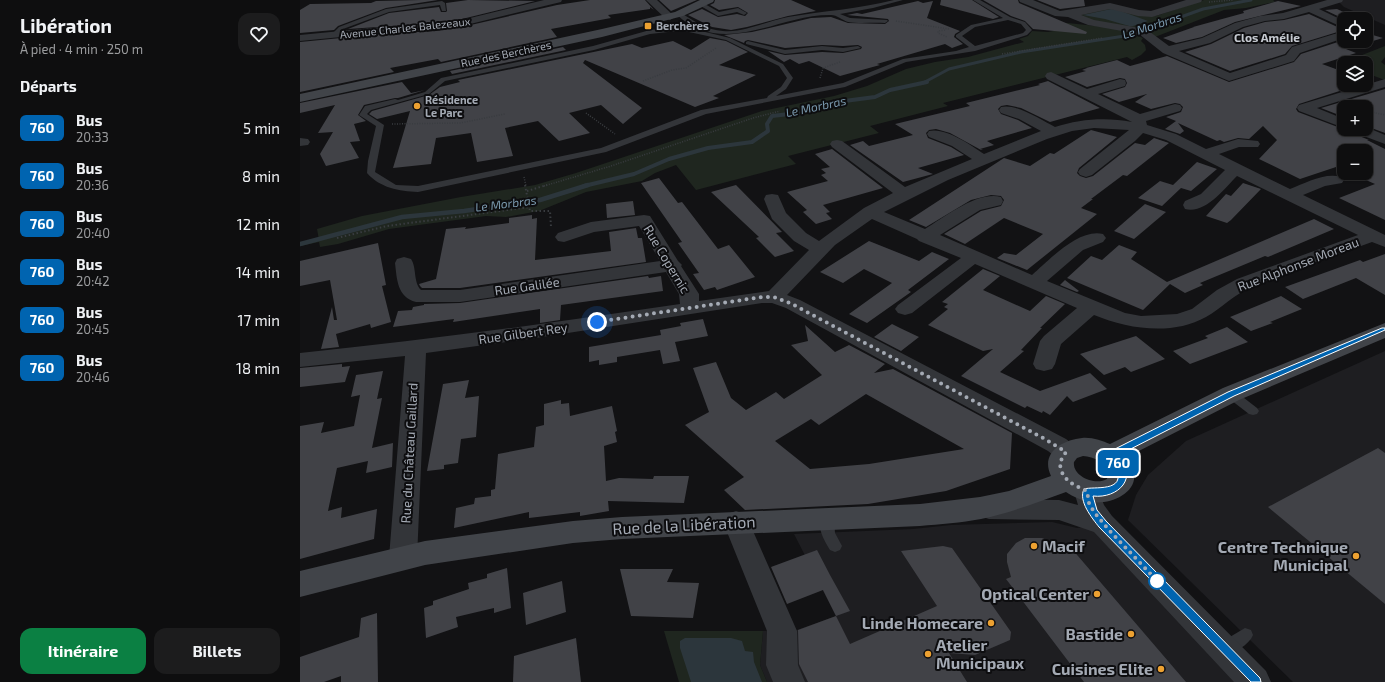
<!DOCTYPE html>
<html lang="fr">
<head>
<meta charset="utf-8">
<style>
	:root { --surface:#0e0e0f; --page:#1c1c1d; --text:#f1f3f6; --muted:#9b9c9e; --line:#2e2e2f; --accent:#0b8043 }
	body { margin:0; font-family:"Exo 2",sans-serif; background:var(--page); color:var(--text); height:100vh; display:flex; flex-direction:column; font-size:15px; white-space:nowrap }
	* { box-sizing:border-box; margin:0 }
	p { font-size:13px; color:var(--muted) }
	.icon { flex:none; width:22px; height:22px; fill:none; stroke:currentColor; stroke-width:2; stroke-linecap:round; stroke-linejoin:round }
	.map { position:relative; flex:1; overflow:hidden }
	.details { display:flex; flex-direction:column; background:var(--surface); width:300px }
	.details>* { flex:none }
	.badge { padding:0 8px; border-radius:6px; font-size:14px; line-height:26px }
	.fabs { position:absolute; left:1037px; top:12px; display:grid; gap:8px }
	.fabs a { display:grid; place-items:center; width:36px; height:36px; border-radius:8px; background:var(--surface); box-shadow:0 1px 3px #0004,0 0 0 1px var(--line); font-size:20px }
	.you { position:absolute; width:20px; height:20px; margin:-10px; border:3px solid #fff; border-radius:50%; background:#1a73e8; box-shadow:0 0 0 6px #1a73e833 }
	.map>.badge { position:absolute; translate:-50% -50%; box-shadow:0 0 0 2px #fff }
	h2 { padding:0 20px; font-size:15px; line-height:36px }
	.round { display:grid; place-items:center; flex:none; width:42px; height:42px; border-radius:12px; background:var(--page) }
	.overview { display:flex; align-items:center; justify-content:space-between; height:68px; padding:0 20px }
	h1 { font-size:19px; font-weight:700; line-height:30px }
	.primary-button { display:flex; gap:8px; margin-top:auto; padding:8px 20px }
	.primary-button a { flex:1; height:46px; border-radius:12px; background:var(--accent); color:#fff; font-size:16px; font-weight:700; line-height:46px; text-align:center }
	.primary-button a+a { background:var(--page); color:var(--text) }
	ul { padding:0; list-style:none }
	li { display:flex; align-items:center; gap:12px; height:48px; padding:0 20px }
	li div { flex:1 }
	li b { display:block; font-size:15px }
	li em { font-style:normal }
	li .badge { min-width:44px; font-weight:700; text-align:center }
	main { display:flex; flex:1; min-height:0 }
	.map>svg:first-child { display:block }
</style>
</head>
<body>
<main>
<section class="details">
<div class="overview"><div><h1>Libération</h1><p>À pied · 4 min · 250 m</p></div><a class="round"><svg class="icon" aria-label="heart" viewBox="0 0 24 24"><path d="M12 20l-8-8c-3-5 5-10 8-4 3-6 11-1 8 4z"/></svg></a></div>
<h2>Départs</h2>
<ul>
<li><span class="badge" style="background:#0064b0;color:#fff">760</span><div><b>Bus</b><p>20:33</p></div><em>5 min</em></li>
<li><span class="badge" style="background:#0064b0;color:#fff">760</span><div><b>Bus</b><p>20:36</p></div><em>8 min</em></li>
<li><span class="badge" style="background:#0064b0;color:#fff">760</span><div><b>Bus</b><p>20:40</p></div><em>12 min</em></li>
<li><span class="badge" style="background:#0064b0;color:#fff">760</span><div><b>Bus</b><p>20:42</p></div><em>14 min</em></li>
<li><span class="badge" style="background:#0064b0;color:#fff">760</span><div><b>Bus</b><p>20:45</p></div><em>17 min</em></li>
<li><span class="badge" style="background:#0064b0;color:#fff">760</span><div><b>Bus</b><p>20:46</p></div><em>18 min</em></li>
</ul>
<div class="primary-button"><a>Itinéraire</a><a>Billets</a></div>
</section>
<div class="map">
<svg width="1085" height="682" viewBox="0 0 1085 682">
	<rect width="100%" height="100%" fill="#121214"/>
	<!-- built -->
	<g fill="#1e1e21">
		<polygon points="1037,0 1085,0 1085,25 1044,7"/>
		<polygon points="1085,351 1085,682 993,682 828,520 836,495 848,475 886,441"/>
		<polygon points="752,522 777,528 803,524 955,682 467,682 460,665 463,631 497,630 536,616 494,534 613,529 651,525"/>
	</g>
	<!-- green -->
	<g fill="#1f261f">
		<polygon points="904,0 973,0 975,2 946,8 924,10 855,37 850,33 852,32 798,22 777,15 806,8 851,16 859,15"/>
		<polygon points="768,23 823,29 843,38 841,41 845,45 846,50 841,55 832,60 827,57 643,103 648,106 570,126 579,133 488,156 496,164 396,190 376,165 355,173 342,181 286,192 239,211 206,217 186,216 89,229 38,244 20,247 19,242 0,246 0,243 19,240 17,229 62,216 161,197 235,185 276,173 462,111 534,96 567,86 606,69 635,62 668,57 724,42 719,39 728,36 732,31 748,32 759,30 748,26"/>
		<polygon points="1085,46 1085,57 1081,62 1085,65 1085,80 1066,73 1066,63 1044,63 1044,66 1042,65 1042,63"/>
		<polygon points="364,631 463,631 460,665 467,682 379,682"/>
	</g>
	<!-- water -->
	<g fill="#2c363c">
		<polygon points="811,9 818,10 848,21 833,26 829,26 805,19 783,15"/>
		<polygon points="385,638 431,638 442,641 445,651 453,652 454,662 462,682 391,682 380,648 380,641"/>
	</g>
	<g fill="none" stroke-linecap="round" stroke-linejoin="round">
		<!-- stream-far2 -->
		<polyline stroke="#2c363c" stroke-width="3" points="623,83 649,69 721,52 831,35 903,9 951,0"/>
		<!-- stream-far1 -->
		<polyline stroke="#2c363c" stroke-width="4" points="284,186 334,174 369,159 408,148 452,142 468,131 467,124 472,116 506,112 537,102 575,97 590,90 627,82"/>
		<!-- stream -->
		<polyline stroke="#2c363c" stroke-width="4.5" points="0,244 102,217 164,211 240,200 288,185"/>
	</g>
	<!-- building -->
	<g fill="#414247" fill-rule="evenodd">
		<polygon points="121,0 138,0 86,8 38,26 34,30 0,33 0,10 10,4 71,3 76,1"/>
		<polygon points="168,0 235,1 162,19 136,23 48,29 89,13 139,7 141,12 146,12 147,11 146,3"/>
		<polygon points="290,0 345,0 354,10 350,7 350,9 308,15 311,18 251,29 257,37 141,62 138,59 90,68 94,72 0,92 0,42 82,34 136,31 162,27 257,5"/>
		<polygon points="359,0 397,0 371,11"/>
		<polygon points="415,0 491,0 516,11 488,16 447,27 431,30 412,27 388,15 402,9 418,17 437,14 445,16 448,13 438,7 419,10 410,5 414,3"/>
		<polygon points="641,0 672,0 699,17 693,19 640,5"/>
		<polygon points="683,0 718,0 719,3 787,32 786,34 733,29 725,21 711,16"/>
		<polygon points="737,0 784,0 785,6 760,9"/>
		<polygon points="618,1 623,3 633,1 627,18 660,31 655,34 654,37 663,44 652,48 645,44 577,64 580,65 540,76 509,61 499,64 490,59 484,62 468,51 485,55 522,52 543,53 561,49 562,47 558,45 543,46 522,45 485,48 448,40 445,41 444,43 424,35 452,32 511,18 531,17 548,23 585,24 589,21 588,19 547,15 557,13 562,14"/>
		<polygon points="978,1 1001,6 935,22 902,37 876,43 863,38 894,27 893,27 944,13 943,11"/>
		<polygon points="1037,9 1050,15 1060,19 1044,19 1025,10"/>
		<polygon points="1009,14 1044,30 992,46 985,54 930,71 885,52 911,44 944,28 965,22 984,20"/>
		<polygon points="1066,33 1083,38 1046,49 1056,53 1022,64 1044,72 1044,85 1052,87 999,104 996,109 998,112 1043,129 1050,129 1052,133 1069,140 1067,140 1085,149 1085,220 1039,198 1075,184 1050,173 1066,173 1066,151 1044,151 1044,170 1036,167 1000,179 959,159 977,140 963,126 949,139 938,138 924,142 920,140 917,141 878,123 884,131 880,134 865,129 876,121 866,117 881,112 883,107 880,104 875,103 851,109 835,102 847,94 819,102 802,94 825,87 827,83 825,79 820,78 787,87 765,77 786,71 782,70 787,68 786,68 817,60 830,66 867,56 929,82 994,62 1001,54 1044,40 1044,41 1066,41"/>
		<polygon points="410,38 426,41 448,52 419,65 456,75 413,96 419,98 395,107 285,60 283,63 342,108 323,124 301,105 269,113 290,133 259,141 238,121 205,128 213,156 177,162 171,133 136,138 131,164 93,168 110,111 77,119 69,114 72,111 129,95 140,87 160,82 158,80 332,44 342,48 373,41 391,50"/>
		<polygon points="263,47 266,50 152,74 150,71"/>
		<polygon points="748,81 800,108 750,122 721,108 707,105 701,106 698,109 701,114 718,120 732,128 687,141 694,145 680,149 683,150 681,150 650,133 636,129 629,130 626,133 628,138 651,147 664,155 618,168 633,174 603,182 550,145 563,141 569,146 613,135 595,124 670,106 666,103 740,85 738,84"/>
		<polygon points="102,82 111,93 125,90 98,98 95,98 64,105 58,115 66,121 54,124 60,141 50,142 59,158 26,166 20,154 33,132 18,133 35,105 0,113 0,103"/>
		<polygon points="1085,89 1085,133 1066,126 1066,107 1044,107 1044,117 1021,108"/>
		<polygon points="791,130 817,137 779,168 777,173 780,176 786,178 793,176 835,143 845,145 854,138 869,143 827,176 823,175 791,199 793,199 781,208 797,214 727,270 697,258 704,253 716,255 743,234 704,218 665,244 644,234 681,211 701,206 704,200 701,196 691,195 671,200 626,227 609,220 704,158 730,166 750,153 754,154"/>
		<polygon points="532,149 583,188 523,205 530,212 526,213 532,219 516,224 503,212 507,210 487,192 528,181 521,175 526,173 521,169 530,167 515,154"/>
		<polygon points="897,162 917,169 891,191 881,188 862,206 838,198 860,181 873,185"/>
		<polygon points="359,178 378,203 382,202 418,249 429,245 455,277 417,290 415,287 404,290 393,274 399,273 378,243 382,242 341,183"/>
		<polygon points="943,183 961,189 931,220 927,223 906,216 926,194 931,196"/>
		<polygon points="436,185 482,232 476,233 494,251 475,257 456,238 459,237 411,192"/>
		<polygon points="333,201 335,215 307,218 306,204"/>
		<polygon points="845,204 866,212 834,239 814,231"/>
		<polygon points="232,215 232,219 237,218 235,260 311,251 309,232 336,228 338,238 342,238 346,262 160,288 122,288 120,286 119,284 136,279 146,229 166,227 165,229 209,223 209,218"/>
		<polygon points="1014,219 1034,229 968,257 965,256 900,283 903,285 885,293 870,284 843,310 767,278 791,256 802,260 819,245 837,252 831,259 867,282"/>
		<polygon points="569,241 619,261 632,252 649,259 608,290 611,292 567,323 549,314 592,283 564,269 543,283 520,272"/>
		<polygon points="78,243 86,285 82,286 91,322 71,328 70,324 36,334 39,347 21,349 32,307 34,320 37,320 30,280 0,286 0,261"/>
		<polygon points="1085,254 1085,295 1056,278 1003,299 985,287 1060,260 1063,262"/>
		<polygon points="683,269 700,276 683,290 730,311 746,296 765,304 740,328 742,328 721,350 724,351 700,372 740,391 790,373 807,389 773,402 767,396 750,415 743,411 742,413 727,406 725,408 661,376 693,349 683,351 628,325 648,309 644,307 648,304 642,302"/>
		<polygon points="348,276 349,278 361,276 363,291 261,305 260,320 240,323 240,309 153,322 154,319 93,327 98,311 112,310 113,307 124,305 124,304 160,303"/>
		<polygon points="765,280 779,291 777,292 760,285"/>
		<polygon points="981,296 1002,309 970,322 973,323 951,331 930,317"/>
		<polygon points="403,319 408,336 375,342 380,361 363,364 360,350 317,357 317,362 299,365 299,360 289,362 289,347 361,335 360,330 381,326 380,323"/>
		<polygon points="592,324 600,328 619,337 601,351 574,337"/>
		<path d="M505,325L535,352L549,345L585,364L574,373L593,369L712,433L710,469L646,491L568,504L445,510L424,490L444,477L385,425L409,412L393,368L416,362L431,398L446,410L476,392L484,399L522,375L491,345L508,341ZM566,394L664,449L569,464L510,469L475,441L511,419L519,425Z"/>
		<polygon points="927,327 948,342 890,364 873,351 908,338 905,336"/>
		<polygon points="836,336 865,359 831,372 825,367 804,375 780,354"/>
		<polygon points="42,364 42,367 50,366 45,382 0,387 0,368"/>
		<polygon points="83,371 77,399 82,398 72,448 93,443 92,467 66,473 68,461 37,468 28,511 42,507 41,518 77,509 74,539 0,559 0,426 24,422 21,433 54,426 60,395 51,397 56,375"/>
		<polygon points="169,380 165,398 179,396 176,437 161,439 158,463 144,465 144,469 127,471 143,384"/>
		<polygon points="261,400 261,404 269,403 270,416 312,406 317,431 315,432 317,442 304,446 306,481 319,478 353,479 354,476 389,476 384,503 308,501 309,511 280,516 280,512 229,518 229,512 154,528 156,508 174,504 175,498 191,496 191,490 195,489 198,454 234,447 236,427 244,425 244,404"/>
		<polygon points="1078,448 1085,453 1085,604 968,507"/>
		<polygon points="725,538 742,538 757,544 767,552 772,549 886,682 784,682 706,579 711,577 707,562 707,554 716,543"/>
		<polygon points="643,546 652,548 671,575 711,632 710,640 675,655 649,653 667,682 508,682 499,664 498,630 536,616 550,644 637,606 601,551"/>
		<polygon points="517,550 530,575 550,611 536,616 523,590 487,604 471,567"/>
		<polygon points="207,568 211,608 194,613 194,608 156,617 158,627 126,638 124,608 133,605 133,601 169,589 168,583 187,578 187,574"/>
		<polygon points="320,569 373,569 367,582 399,583 393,618 331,616"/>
		<polygon points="262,581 266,612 226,625 223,593"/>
		<polygon points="77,613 78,682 41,682 41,676 24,682 0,682 0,657 59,637 61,618"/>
		<polygon points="276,638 281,682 213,682 214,656"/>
	</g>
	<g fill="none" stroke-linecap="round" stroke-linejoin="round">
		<!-- path-far1 -->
		<g stroke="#393c40" stroke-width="1.5" stroke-dasharray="1 1.5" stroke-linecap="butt">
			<polyline points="909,2 933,0"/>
			<polyline points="596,21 649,29"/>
			<polyline points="645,30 638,31 638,33 647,37"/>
			<polyline points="702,54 802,38"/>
			<polyline points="520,78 523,68 540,62"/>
			<polyline points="343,81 372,70 386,68 416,48"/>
			<polyline points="1066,111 1085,115"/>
			<polyline points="286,113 315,134"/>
			<polyline points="92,124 160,123 205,114"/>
			<polyline points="224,177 226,186"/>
			<polyline points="244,186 311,166 453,118 480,111"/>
		</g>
		<!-- path -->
		<g stroke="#393c40" stroke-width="2" stroke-dasharray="1.5 2.5" stroke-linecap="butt">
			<polyline points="225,185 230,211 250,211 251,227"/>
			<polyline points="227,191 247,185"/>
			<polyline points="37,238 87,226 230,207"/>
		</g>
		<!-- lane -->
		<g fill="#333539" fill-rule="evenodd">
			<path d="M594,0H603L573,8L540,14L550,18L587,20L588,21L585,23C573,22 560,24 548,22C542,20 537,15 531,15C478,14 424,59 376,14L381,13C394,21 407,30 423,31C445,33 466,21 488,17C523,11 559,9 594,0Z"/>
			<path d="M673,0H680L710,17L725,22L732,30L727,35L675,51L606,62L545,87L406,114L306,152L118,192C99,191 80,188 67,173L68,161L76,126L59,115L65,106L95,99L98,100L125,92L141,78L293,46L350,30L377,27L389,28L430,38L483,64L493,78L486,89L476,96L543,83L603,59L656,51L669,47L656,37V35L671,25L703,18ZM708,20L721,24L726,30L723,33L675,46L662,36L675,27ZM377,31L389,32L426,40L479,66L487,78L481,87L468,96L467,98L401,110L301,148L118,186L96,185L75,172L84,125L67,114L71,110L129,94L145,81L294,50L350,34Z"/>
			<polygon points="142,1 145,3 146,11 142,11 140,5 89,12 43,29 36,36 31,35 39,27 86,9"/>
			<polygon points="399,3 403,3 419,12 438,8 447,13 444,15 437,12 418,16 399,5"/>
			<polygon points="448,41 485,50 522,46 543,48 558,46 561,48 543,52 522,50 485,54 446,44 446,42"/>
			<polygon points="931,390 935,391 957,408 959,411 957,414 953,415 949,414 927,397 925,394 927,391"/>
			<path d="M527,513L532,515L534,519L535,533L542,546L540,550L535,552L530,550C524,540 516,527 522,515Z"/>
			<path d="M945,628L951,630L953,635C949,645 934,653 924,656L918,654L916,649L918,644Z"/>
		</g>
		<!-- street -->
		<g fill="#333539" fill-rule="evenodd">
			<polygon points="244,0 262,0 261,2 162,26 136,30 82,33 0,41 0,35 82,27 136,24 162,20"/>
			<polygon points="346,0 357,0 375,17 370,20 366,19"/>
			<polygon points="719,0 733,0 760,11 810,3 839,10 851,11 886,0 902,0 901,2 852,17 838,16 810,9 781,15 794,20 846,29 869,46 902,38 935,23 960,16 983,13 1027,0 1043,0 1042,2 1019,9 1044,21 1044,28 1009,12 984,19 965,21 943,27 910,43 879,51 930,73 986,55 992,47 1044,31 1044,38 1000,53 994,61 929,81 863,53 839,34 788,25 768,17 755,16 720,2"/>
			<path d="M751,72L787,89L820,79L825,80L826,83L825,86L798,94L840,114L875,104L880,105L882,108L880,111L846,121L847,125L876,134L906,149L938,139L958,141L960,144L958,147H939L919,154L990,189C1006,183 1024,172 1042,177L1044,180L1042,183L1025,186L1003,195L1085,235V247L1072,242C1032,257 991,270 952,287C934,294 922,308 906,317C872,336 828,329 794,315L761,344L755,364L752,369L744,371L736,369L733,364L740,341L744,336L777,308L675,264L612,313L605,315L598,313L595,309L598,305L661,258L619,241L617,239L572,219L535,245L487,295L500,300L766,439L775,446L778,452L775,458C763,462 758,459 748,451L486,308L472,303H462L229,339L126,353L117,558L113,566L103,570L93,566L89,558L105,356L0,367V353C127,340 253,323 380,304L379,294L366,272L160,302H116C97,297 97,279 95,263L97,259L104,257L111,259C117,268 113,282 121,290H160L360,261L339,226L294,232L264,242L258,241L255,237L258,233L291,222L344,215L350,216L378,261L382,265L381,266L399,294V301L469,291L509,250L494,241L472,219L464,199L466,195L472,194L478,195L486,213L506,233L519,241L564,208L593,193L532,147L530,144L532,141L537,140L542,141L605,187L672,159L652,146L629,137L627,134L629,131C645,127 671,145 684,154L741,131L719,119L701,113L699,110L701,107C716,103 741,120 755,127C780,119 806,117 832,122L747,79L745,76L747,73ZM794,128L829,130L780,169L778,172L780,175L786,177L792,175L835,141L843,133L866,140L925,170L901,194L885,201L883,205L885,209C906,214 924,189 937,176L1058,235L937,279L917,290L892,309L877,314L841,316L825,313L747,281L783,250L803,242L806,238L803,234C779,228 749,260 732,275L640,235L680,210L701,205L703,201L701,197C677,191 645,217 625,229L584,212L648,180L747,139L772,131Z"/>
			<polygon points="1085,79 1085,87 1017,108 1044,119 1044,128 999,111 997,108 999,105"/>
			<polygon points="1066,127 1085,135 1085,144 1053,132 1051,129 1066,129"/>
			<polygon points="0,138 8,139 10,142 8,145 0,146"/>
			<polygon points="787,481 796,484 804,505 812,516 966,671 971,682 934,682 794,532 759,520 689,519 680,516 676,509 680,502 689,499 759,500 778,505 774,491 778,484"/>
			<polygon points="436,511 445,514 449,522 497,631 498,665 505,682 473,682 466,665 467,631 423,522 427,514"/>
		</g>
		<!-- secondary -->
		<g fill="#414449" fill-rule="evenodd">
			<polygon points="400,0 414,0 413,2 383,16 302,37 0,102 0,94 302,29 375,12"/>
			<path d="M1085,323V338L939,400L827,457C830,462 833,467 834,472C838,494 809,505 792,502C783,501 773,497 766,492C738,502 710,513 681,519C661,523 640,524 620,526L322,539L273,543L125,565L0,597V571L125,541L273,521L322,517L620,504L680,497L709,491L751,476C740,453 762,440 782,438C792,437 802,441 810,444L923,388ZM783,456C795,457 812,464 807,479C795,486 772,476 774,462L777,458Z"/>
		</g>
	</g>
	<!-- line -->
	<path fill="#0064b0" stroke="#fff" d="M1082,328H1085V330L934,396L817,456C840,477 818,499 793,496L797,510L806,521L960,678L961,682H951L799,527C792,518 778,501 784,489C793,486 827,493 816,468C814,463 809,460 806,455L807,453L928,392Z"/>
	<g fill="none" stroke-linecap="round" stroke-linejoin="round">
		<!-- walk -->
		<path stroke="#a4aab4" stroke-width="4" stroke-dasharray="0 7.2" d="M297,322L462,297H474L492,304L743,438L766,452L760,462C760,479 773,485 787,491L789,503L794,512L809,530L858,582L857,581"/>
	</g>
	<!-- markers -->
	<g fill="#eda131" stroke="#0d0d0f" stroke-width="1.5">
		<rect x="344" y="22" width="8" height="8" rx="2"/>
		<circle cx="117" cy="106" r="4"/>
		<circle cx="734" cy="546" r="4"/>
		<circle cx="1056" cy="556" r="4"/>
		<circle cx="797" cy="594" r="4"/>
		<circle cx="691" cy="623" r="4"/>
		<circle cx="831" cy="634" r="4"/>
		<circle cx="628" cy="654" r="4"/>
		<circle cx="861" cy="669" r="4"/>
	</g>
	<circle fill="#fff" stroke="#0064b0" stroke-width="2" cx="857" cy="581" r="8"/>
	<g text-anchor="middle" stroke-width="4" stroke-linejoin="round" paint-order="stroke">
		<!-- far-poi labels -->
		<g font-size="11" font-weight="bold" fill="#a4aab4" stroke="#0d0d0f" text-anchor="start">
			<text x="356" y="30">Berchères</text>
			<text x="125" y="104">Résidence<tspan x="125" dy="13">Le Parc</tspan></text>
		</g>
		<!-- far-street labels -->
		<g font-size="11" fill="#a4aab4" stroke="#0d0d0f">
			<text transform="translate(105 28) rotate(-6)" y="4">Avenue Charles Balezeaux</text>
			<text transform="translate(206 54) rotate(-12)" y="4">Rue des Berchères</text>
		</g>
		<!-- far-water labels -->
		<g font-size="12" font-style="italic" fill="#7b9aaf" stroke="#0d0d0f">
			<text transform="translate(852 26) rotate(-18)" y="4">Le Morbras</text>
			<text transform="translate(516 107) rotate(-12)" y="4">Le Morbras</text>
			<text transform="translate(206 204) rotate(-7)" y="4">Le Morbras</text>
		</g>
		<!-- far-neighbourhood labels -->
		<g font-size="12" font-weight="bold" fill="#c5c9d0" stroke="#0d0d0f">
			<text x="967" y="42">Clos Amélie</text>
		</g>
		<!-- street labels -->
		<g font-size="13" fill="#a4aab4" stroke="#0d0d0f">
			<text transform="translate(367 259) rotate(59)" y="5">Rue Copernic</text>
			<text transform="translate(998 264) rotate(-21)" y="5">Rue Alphonse Moreau</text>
			<text transform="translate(227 286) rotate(-8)" y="5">Rue Galilée</text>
			<text transform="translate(223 333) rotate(-8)" y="5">Rue Gilbert Rey</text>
			<text transform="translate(109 453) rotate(-87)" y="5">Rue du Château Gaillard</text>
		</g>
		<!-- near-street labels -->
		<g font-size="16" fill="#a4aab4" stroke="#0d0d0f">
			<text transform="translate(384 525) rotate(-3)" y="6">Rue de la Libération</text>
		</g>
		<!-- near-poi labels -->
		<g font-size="16" font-weight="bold" fill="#a4aab4" stroke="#0d0d0f" text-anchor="end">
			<text x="742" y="552" text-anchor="start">Macif</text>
			<text x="1048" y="553">Centre Technique<tspan x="1048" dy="18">Municipal</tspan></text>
			<text x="789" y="600">Optical Center</text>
			<text x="683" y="629">Linde Homecare</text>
			<text x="823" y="640">Bastide</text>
			<text x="636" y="651" text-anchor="start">Atelier<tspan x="636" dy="18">Municipaux</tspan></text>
			<text x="853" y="675">Cuisines Elite</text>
		</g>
	</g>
</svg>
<div class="fabs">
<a><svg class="icon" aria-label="locate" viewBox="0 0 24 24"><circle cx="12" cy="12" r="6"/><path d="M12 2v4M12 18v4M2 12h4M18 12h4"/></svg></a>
<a><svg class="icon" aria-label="layers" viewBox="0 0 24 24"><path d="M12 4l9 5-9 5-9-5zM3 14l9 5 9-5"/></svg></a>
<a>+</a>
<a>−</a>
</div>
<div class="you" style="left:297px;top:322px"></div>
<b class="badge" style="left:818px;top:463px;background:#0064b0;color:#fff">760</b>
</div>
</main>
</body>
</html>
